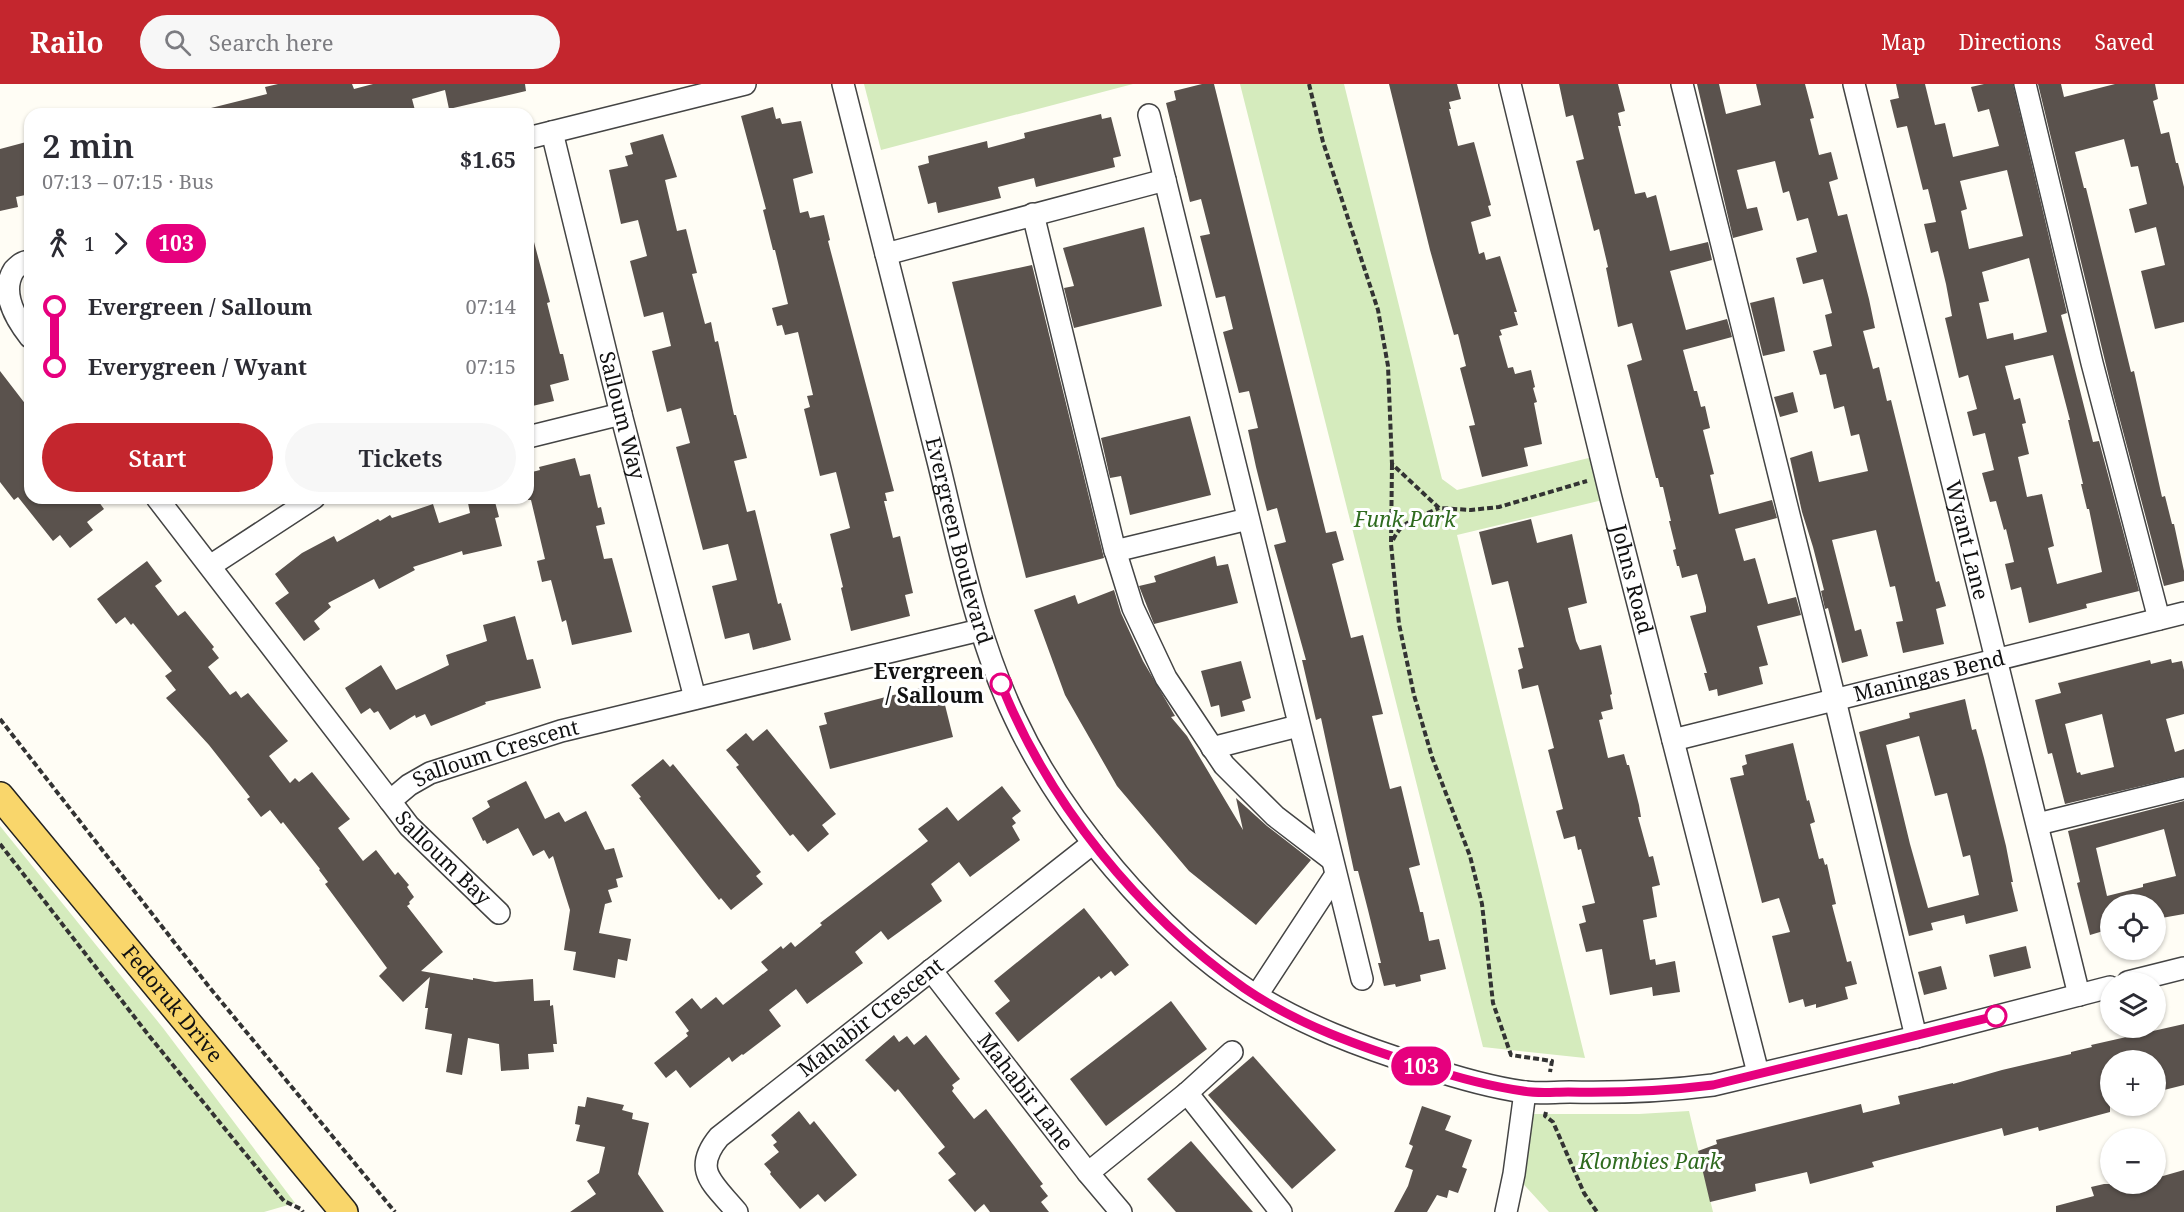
<!DOCTYPE html>
<html lang="en">
<head>
<meta charset="utf-8">
<style>
	:root { --surface:#fff; --page:#f7f7f7; --text:#2b2b33; --muted:#7c7c81; --accent:#c4262e }
	body { margin:0; font-family:"Noto Serif",serif; background:var(--page); color:var(--text); height:100vh; display:flex; flex-direction:column; font-size:22px; white-space:nowrap }
	* { box-sizing:border-box; margin:0 }
	p { font-size:20px; color:var(--muted) }
	.icon { flex:none; width:33px; height:33px; fill:none; stroke:currentColor; stroke-width:2; stroke-linecap:round; stroke-linejoin:round }
	.map { position:relative; flex:1; overflow:hidden }
	.side { position:absolute; left:24px; top:24px; width:510px; height:396px; display:flex; flex-direction:column; background:var(--surface); border-radius:18px; box-shadow:0 2px 4px #0004 }
	.side>* { flex:none }
	.badge { padding:0 12px; border-radius:20px; font-size:21px; line-height:39px }
	.buttons { position:absolute; left:2100px; top:810px; display:grid; gap:12px }
	.buttons a { display:grid; place-items:center; width:66px; height:66px; border-radius:50%; background:var(--surface); box-shadow:0 2px 4px #0004; font-size:30px }
	.map>.badge { position:absolute; translate:-50% -50%; box-shadow:0 0 0 3px #fff }
	.legs { display:flex; align-items:center; gap:9px; height:66px; padding:0 18px; font-size:20px }
	.legs p { margin-inline-start:auto }
	.overview { display:flex; align-items:center; justify-content:space-between; height:102px; padding:0 18px }
	h1 { font-size:33px; font-weight:600; line-height:45px }
	.primary-button { display:flex; gap:12px; margin-top:auto; padding:12px 18px }
	.primary-button a { flex:1; height:69px; border-radius:36px; background:var(--accent); color:#fff; font-size:24px; font-weight:600; line-height:69px; text-align:center }
	.primary-button a+a { background:var(--page); color:var(--text) }
	ul { padding:0 18px; list-style:none }
	li { display:flex; align-items:center; gap:21px; height:60px; font-size:22px }
	li i { display:grid; place-items:center; width:9px; height:100%; margin:0 8px; background:currentColor }
	li i::after { content:''; width:15px; height:15px; margin:-8px; border:4px solid; border-radius:50%; background:var(--surface) }
	li p { margin-inline-start:auto }
	li:first-child i { background:linear-gradient(#0000 50%,currentColor 0) }
	li:last-child i { background:linear-gradient(currentColor 50%,#0000 0) }
	header { display:flex; align-items:center; gap:36px; box-sizing:border-box; height:84px; padding:0 30px; background:var(--accent); color:#fff }
	header strong { font-size:28px }
	nav { display:flex; gap:33px; margin-inline-start:auto; font-size:21px }
	.search { width:420px; height:54px; background:var(--page); display:flex; align-items:center; gap:15px; box-sizing:border-box; padding:0 21px; border-radius:33px; color:var(--muted); font-size:22px }
	.map>svg:first-child { display:block }
</style>
</head>
<body>
<header>
<strong>Railo</strong>
<div class="search"><svg class="icon" aria-label="search" viewBox="0 0 24 24"><circle cx="10" cy="10" r="6"/><path d="M15 15l6 6"/></svg>Search here</div>
<nav><a>Map</a><a>Directions</a><a>Saved</a></nav>
</header>
<div class="map">
<svg width="2184" height="1128" viewBox="0 0 2184 1128">
	<rect width="100%" height="100%" fill="#fffdf5"/>
	<!-- green -->
	<g fill="#d5ebbd">
		<polygon points="864,0 1133,0 881,66"/>
		<polygon points="1240,0 1344,0 1442,395 1457,406 1601,371 1611,414 1457,451 1585,974 1483,963"/>
		<polygon points="0,742 163,944 295,1119 264,1128 0,1128"/>
		<polygon points="1689,1027 1713,1128 1549,1128 1514,1090 1521,1030 1639,1030"/>
	</g>
	<!-- building -->
	<g fill="#5a524d" fill-rule="evenodd">
		<polygon points="278,0 352,0 354,5 373,0 525,0 526,7 449,25 445,6 412,15 416,30 211,30 211,24 267,10 265,3"/>
		<polygon points="1202,0 1214,0 1326,449 1336,447 1344,476 1332,480 1351,554 1363,551 1383,630 1372,632 1390,705 1401,702 1420,781 1409,784 1419,823 1420,828 1423,828 1429,857 1439,855 1446,885 1420,891 1421,897 1396,903 1395,900 1384,902 1378,879 1381,879 1368,826 1358,787 1354,787 1321,634 1316,636 1302,576 1306,576 1274,461 1286,458 1277,424 1267,427 1256,383 1248,346 1258,344 1249,307 1239,309 1223,248 1233,245 1225,212 1216,214 1200,152 1210,150 1201,115 1190,118 1166,19 1176,16 1174,7"/>
		<polygon points="1389,0 1457,0 1461,15 1449,18 1451,25 1449,25 1458,62 1474,58 1491,121 1488,122 1491,132 1471,138 1479,170 1484,168 1486,176 1500,172 1517,228 1514,228 1518,241 1500,246 1502,251 1499,252 1508,284 1513,283 1515,290 1531,286 1535,303 1533,304 1537,318 1534,319 1542,360 1524,364 1528,382 1482,393 1469,342 1475,341 1460,284 1466,282 1458,250 1454,251 1430,166"/>
		<polygon points="1559,0 1618,0 1625,27 1618,29 1621,42 1618,42 1635,110 1645,108 1647,114 1656,111 1670,167 1708,158 1712,176 1670,187 1686,246 1727,235 1732,253 1683,266 1694,307 1697,307 1701,323 1705,322 1710,344 1703,346 1714,390 1710,391 1719,430 1772,416 1777,434 1735,445 1744,477 1755,474 1768,520 1796,513 1801,531 1757,542 1768,581 1759,583 1763,600 1718,612 1717,605 1709,607 1704,589 1707,589 1690,532 1706,528 1706,523 1697,490 1682,494 1679,482 1677,482 1673,466 1676,465 1669,437 1671,437 1663,403 1660,403 1658,394 1656,394 1627,281 1642,276 1632,239 1618,243 1606,184 1608,183 1599,145 1594,147 1576,77 1584,75 1573,31 1566,33"/>
		<polygon points="1697,0 1719,0 1726,30 1761,21 1756,0 1805,0 1814,34 1810,35 1819,71 1831,68 1838,95 1829,98 1838,132 1847,130 1869,215 1875,244 1863,247 1873,285 1879,283 1887,317 1891,316 1936,498 1939,497 1946,522 1936,525 1944,560 1903,569 1896,538 1903,537 1895,502 1890,503 1876,446 1832,456 1855,547 1861,545 1868,572 1842,579 1828,524 1825,525 1821,507 1824,506 1813,463 1802,428 1790,374 1812,367 1819,398 1868,387 1859,350 1851,352 1844,322 1834,325 1826,290 1820,291 1813,267 1832,262 1825,231 1832,229 1823,195 1803,200 1796,174 1817,168 1808,134 1797,137 1789,107 1783,109 1775,77 1737,86 1747,125 1757,123 1763,146 1733,154"/>
		<path d="M1896,0H1925L1935,41L1945,39L1953,73L1999,62L1989,25L1978,28L1971,3L1984,0H2013L2067,229L2061,231L2093,358L2099,357L2139,507L2086,520L2087,524L2029,539L2021,503L2011,506L2005,480L2014,478L2006,445L2004,446L1996,417L1990,418L1982,389L1994,386L1985,349L1973,352L1967,328L1977,325L1968,291L1959,294L1945,234L1952,232L1946,200L1938,167L1931,169L1924,140L1936,138L1928,105L1923,106L1907,42L1897,44L1890,16L1899,14ZM2007,86L2023,152L1969,165L1961,127L1967,125L1960,97ZM2029,174L2047,248L2014,256L2013,249L1987,255L1979,219L1989,217L1982,188ZM2053,271L2070,336H2068L2083,400H2081L2087,425H2089L2102,488L2057,500L2048,464L2054,462L2042,410L2027,413L2018,373L2029,370L2022,340L2026,339L2020,314L2014,316L2005,282Z"/>
		<polygon points="2038,0 2061,0 2064,13 2115,0 2155,0 2158,15 2153,17 2161,50 2169,48 2176,79 2178,79 2184,103 2184,238 2155,245 2141,187 2165,181 2156,143 2135,149 2129,125 2147,120 2138,82 2131,83 2124,55 2075,68 2084,104 2086,104 2131,288 2134,287 2162,413 2165,412 2172,440 2174,440 2184,487 2184,497 2164,502 2112,306"/>
		<polygon points="773,23 776,35 780,34 782,40 801,37 813,89 793,95 800,129 808,127 810,134 824,131 830,156 828,157 894,407 885,409 887,417 884,417 893,454 900,452 913,509 905,511 910,532 851,547 841,504 843,503 830,450 850,444 836,388 820,392 804,325 810,323 807,312 813,311 798,248 785,251 782,241 777,242 772,224 788,220 775,166 773,166 763,126 766,125 741,32"/>
		<polygon points="1101,30 1102,35 1111,33 1121,72 1113,74 1115,83 1036,103 1034,94 998,103 1001,114 938,129 936,118 928,120 918,82 929,79 928,72 987,57 988,64 1025,54 1024,49"/>
		<polygon points="663,50 677,93 665,96 677,147 686,145 697,189 692,190 705,240 711,238 715,258 718,257 734,331 736,331 747,374 734,377 747,428 755,426 778,520 781,519 791,556 753,566 749,549 725,555 712,502 737,496 728,460 703,466 676,363 690,359 681,324 667,328 652,267 671,262 663,228 644,233 630,177 647,172 638,136 621,140 609,86 628,82 625,72 633,70 630,59"/>
		<polygon points="30,57 30,110 16,113 18,123 0,127 0,65"/>
		<polygon points="1144,143 1162,222 1074,244 1064,204 1074,202 1063,164"/>
		<polygon points="534,158 550,218 547,219 560,270 563,270 569,296 550,301 554,317 528,323 528,159"/>
		<polygon points="1032,181 1104,474 1026,494 952,198"/>
		<polygon points="1774,213 1785,267 1763,272 1750,219"/>
		<polygon points="0,287 30,326 30,414 96,414 104,425 87,438 93,446 70,464 60,451 53,457 18,413 14,416 0,398"/>
		<polygon points="1793,308 1798,328 1780,333 1774,313"/>
		<polygon points="1190,332 1211,411 1130,431 1121,392 1110,394 1101,354"/>
		<polygon points="575,374 580,392 590,390 598,424 601,423 605,440 596,442 604,475 612,474 632,548 572,561 566,536 562,538 551,496 542,498 537,477 545,475 531,416 528,416 528,389 540,386 539,383"/>
		<polygon points="467,414 494,414 499,433 495,434 502,462 463,471 462,467 413,483 415,486 379,505 374,495 328,519 331,523 314,537 320,545 304,557 275,519 289,509 275,490 302,469 334,452 337,458 378,435 380,437 390,431 392,434 433,420 439,439 470,429"/>
		<polygon points="1531,435 1537,459 1572,450 1587,519 1568,524 1576,557 1580,566 1601,561 1612,610 1610,611 1613,625 1601,628 1603,635 1599,636 1608,674 1624,670 1627,681 1629,681 1639,721 1641,733 1638,733 1649,773 1653,772 1660,801 1652,803 1657,833 1643,836 1650,876 1655,875 1656,881 1675,877 1680,908 1653,912 1652,903 1610,911 1602,865 1586,868 1579,840 1586,838 1582,822 1595,819 1581,765 1578,766 1575,752 1564,755 1556,727 1563,725 1548,666 1554,664 1538,601 1522,605 1518,586 1523,584 1518,564 1524,563 1508,497 1492,501 1479,448"/>
		<polygon points="1215,472 1217,482 1228,480 1238,519 1154,540 1139,502 1156,498 1154,492"/>
		<polygon points="147,477 162,497 155,502 178,532 185,527 214,563 212,565 219,574 208,583 230,611 236,607 241,614 248,609 288,657 269,672 290,699 295,694 299,698 312,688 350,735 338,744 363,777 376,766 395,791 398,788 409,801 407,803 414,813 409,818 410,820 407,822 443,868 421,887 473,896 473,894 495,898 533,895 534,917 550,916 550,922 553,921 557,960 553,960 554,968 528,970 529,985 501,987 499,960 468,954 462,991 446,988 452,950 425,945 428,924 425,924 430,893 403,918 379,892 387,884 325,800 328,798 319,786 320,785 283,738 281,740 270,726 261,733 247,715 250,713 209,661 166,614 176,606 165,592 172,587 133,539 131,541 125,533 116,540 97,515"/>
		<polygon points="1114,506 1121,529 1143,577 1175,632 1171,633 1187,652 1243,746 1236,714 1267,742 1311,776 1256,841 1189,787 1117,702 1065,611 1034,526 1075,511 1078,520"/>
		<polygon points="515,532 527,576 533,575 541,604 485,618 486,620 431,642 425,630 416,634 415,631 390,646 378,627 374,629 370,624 361,630 345,604 381,581 396,606 449,581 446,571 487,557 483,541"/>
		<path d="M2171,575L2172,579L2182,577L2184,586V630L2166,635L2175,668L2184,665V692L2065,720L2052,669L2048,670L2035,616L2061,609L2058,599L2150,576L2151,580ZM2102,630L2114,683L2081,691L2080,688L2077,689L2065,640Z"/>
		<polygon points="1241,577 1251,614 1242,617 1245,627 1221,633 1219,621 1211,623 1201,587"/>
		<polygon points="932,601 936,615 943,613 953,653 830,685 819,642 827,640 824,629"/>
		<path d="M1965,615L1972,646L1976,645L1984,674L2006,762L2013,798H2011L2018,827L1966,840L1964,831L1931,839L1933,846L1909,852L1859,648L1910,634L1909,629ZM1919,652L1935,712L1947,709L1963,773L1970,771L1979,811L1928,824L1910,760L1886,661Z"/>
		<polygon points="767,645 836,730 822,741 829,750 808,768 793,750 790,752 768,724 736,683 739,681 726,666 746,649 753,657"/>
		<polygon points="1793,659 1807,717 1809,716 1815,738 1810,740 1819,775 1823,774 1825,781 1827,780 1836,820 1832,821 1847,878 1851,877 1857,900 1845,903 1848,915 1816,924 1816,920 1805,923 1803,915 1789,919 1772,852 1790,848 1779,814 1762,819 1730,694 1744,691 1742,682 1747,680 1745,671"/>
		<polygon points="663,675 670,683 673,680 761,788 756,792 763,800 731,826 721,814 719,816 703,796 639,714 641,713 631,701"/>
		<polygon points="526,697 545,735 559,728 565,738 586,727 605,766 614,764 623,793 616,795 618,803 608,806 612,818 605,820 599,849 631,855 627,877 618,875 615,894 573,886 576,868 564,866 570,826 553,772 549,775 544,766 533,772 518,744 487,760 485,756 483,757 472,734 490,723 487,717"/>
		<polygon points="1002,702 1021,727 1012,734 1016,739 1012,742 1020,756 970,793 959,778 931,800 942,817 888,856 881,847 855,868 863,879 807,920 796,905 769,926 781,942 743,971 742,970 732,978 729,973 690,1004 676,986 666,994 654,979 688,952 686,949 689,947 675,928 692,914 701,925 716,913 723,921 768,886 761,878 781,862 783,865 791,858 795,863 822,841 820,839 928,757 918,745 947,723 958,737"/>
		<path d="M2184,717V830L2156,835V820H2110V845L2090,851L2077,799L2080,798L2068,747ZM2164,745L2176,792L2143,800V803L2107,812L2096,764Z"/>
		<polygon points="1084,824 1129,881 1115,892 1111,887 1101,895 1099,892 1018,958 995,929 1010,917 994,897"/>
		<polygon points="2026,862 2031,884 1994,893 1989,871"/>
		<polygon points="1941,882 1947,905 1924,911 1918,888"/>
		<polygon points="1171,917 1207,965 1106,1042 1070,995"/>
		<polygon points="2184,940 2184,1001 2156,1008 2156,976 2110,976 2110,1028 2039,1047 2038,1043 2004,1052 2002,1044 1872,1078 1874,1083 1810,1100 1807,1088 1755,1100 1756,1107 1710,1118 1698,1067 1717,1060 1716,1056 1861,1020 1863,1029 1900,1020 1898,1012 1953,999 1953,1000 2002,986 2071,970 2071,968 2092,963 2091,961"/>
		<polygon points="894,951 899,958 907,952 914,961 926,951 960,995 952,1001 954,1004 952,1007 974,1035 986,1025 1043,1100 1040,1102 1048,1112 1041,1118 1049,1128 990,1128 984,1120 975,1128 948,1096 956,1090 938,1069 945,1063 898,1005 895,1008 865,976"/>
		<polygon points="1253,972 1336,1066 1292,1105 1208,1011"/>
		<polygon points="587,1013 624,1021 622,1026 633,1029 632,1035 649,1039 638,1090 664,1128 570,1128 596,1110 587,1097 599,1089 605,1063 576,1057 580,1041 575,1040 578,1022 585,1023"/>
		<polygon points="1422,1022 1451,1032 1445,1046 1472,1056 1462,1083 1467,1085 1458,1109 1449,1106 1447,1114 1437,1111 1427,1128 1394,1128 1408,1102 1413,1086 1405,1083 1413,1062 1409,1060"/>
		<polygon points="799,1027 810,1041 814,1037 857,1091 825,1118 818,1110 800,1125 770,1090 771,1088 764,1080 779,1068 773,1061 777,1058 771,1051"/>
		<polygon points="1191,1057 1253,1128 1176,1128 1147,1095"/>
		<polygon points="2184,1086 2184,1128 2056,1128 2056,1122 2094,1112 2091,1103 2104,1100 2156,1100 2156,1094"/>
	</g>
	<g fill="none" stroke-linecap="round" stroke-linejoin="round">
		<!-- minor casing -->
		<g stroke="#444" stroke-width="24">
			<g id="minor">
				<path id="s1" d="M843,0C876,127 907,254 939,381C960,467 977,554 1015,634C1061,733 1157,848 1249,907C1303,941 1361,963 1422,982C1455,993 1489,1003 1524,1008C1539,1010 1555,1008 1570,1008C1618,1009 1666,1007 1713,1001L1916,953L2110,903"/>
				<path id="s2" d="M1510,0L1611,414L1758,989"/>
				<polyline points="1682,0 1835,616 1916,953"/>
				<path id="s3" d="M1854,0L2079,911"/>
				<polyline points="2025,0 2092,279 2159,535"/>
				<polyline points="1149,31 1362,895"/>
				<path id="s4" d="M552,48L621,330L695,614"/>
				<polyline points="528,54 745,0"/>
				<polyline points="1033,130 1114,463 1133,524 1166,594 1224,681 1275,732 1331,775"/>
				<polyline points="886,170 1165,96"/>
				<path d="M30,177C22,178 19,181 14,186C0,208 15,234 30,253"/>
				<polyline points="528,353 621,330"/>
				<path id="s5" d="M157,414L390,717L409,701L430,689L561,647L980,546"/>
				<polyline points="1115,467 1248,435"/>
				<polyline points="210,482 314,414"/>
				<path id="s6" d="M1673,656L2184,529"/>
				<polyline points="1212,664 1298,642"/>
				<path id="s7" d="M390,717L409,742L499,829"/>
				<polyline points="2038,740 2184,704"/>
				<path id="s8" d="M931,886L1088,1089L1121,1128"/>
				<polyline points="2128,898 2184,884"/>
				<polyline points="1257,911 1335,792"/>
				<polyline points="1187,1009 1281,1128"/>
				<polyline points="1088,1089 1187,1009 1232,968"/>
				<path id="s9" d="M737,1128C714,1100 691,1087 719,1053L1093,759"/>
				<polyline points="1506,1128 1514,1090 1525,1008"/>
			</g>
		</g>
		<!-- major casing -->
		<g stroke="#222" stroke-width="30">
			<g id="major">
				<path id="s10" d="M0,712L344,1128"/>
			</g>
		</g>
		<!-- path -->
		<g stroke="#333" stroke-width="4" stroke-dasharray="6 3" stroke-linecap="butt">
			<polyline points="1309,0 1323,58 1378,226 1388,282 1392,380 1439,424 1471,426 1499,423 1587,397"/>
			<polyline points="1392,380 1391,460 1399,540 1414,611 1432,673 1470,772 1482,820 1493,919 1511,971 1552,977 1550,988"/>
			<path d="M1393,456C1402,436 1420,433 1439,424"/>
			<polyline points="0,635 210,904 395,1128"/>
			<polyline points="0,760 150,953 284,1117 301,1125 303,1128"/>
			<polyline points="1546,1028 1545,1032 1553,1038 1584,1109 1597,1128"/>
		</g>
		<!-- minor -->
		<use href="#minor" stroke="#fff" stroke-width="21"/>
		<!-- major -->
		<use href="#major" stroke="#f9d66b" stroke-width="27"/>
	</g>
	<g fill="none" stroke-linecap="round" stroke-linejoin="round">
		<!-- line-1 casing -->
		<g stroke="#fff" stroke-width="14">
			<path id="line-1" d="M1001,600C1049,720 1138,829 1244,904C1298,941 1361,963 1422,982C1455,993 1488,1002 1523,1007C1538,1010 1554,1008 1568,1008C1617,1009 1665,1007 1713,1001L1996,932"/>
		</g>
		<!-- line-1 -->
		<use href="#line-1" stroke="#e6007e" stroke-width="9"/>
	</g>
	<!-- markers -->
	<g fill="#fff" stroke="#e6007e" stroke-width="3">
		<circle cx="1001" cy="600" r="10"/>
		<circle cx="1996" cy="932" r="10"/>
	</g>
	<g text-anchor="middle" stroke-width="6" stroke-linejoin="round" paint-order="stroke">
		<!-- street labels -->
		<g font-size="21" fill="#111" stroke="#fff">
			<text dy="7" stroke="none"><textPath href="#s4" startOffset="292">Salloum Way</textPath></text>
			<text dy="7" stroke="none"><textPath href="#s3" startOffset="470">Wyant Lane</textPath></text>
			<text dy="7" stroke="none"><textPath href="#s1" startOffset="471">Evergreen Boulevard</textPath></text>
			<text dy="7" stroke="none"><textPath href="#s2" startOffset="510">Johns Road</textPath></text>
			<text dy="7" stroke="none"><textPath href="#s6" startOffset="264">Maningas Bend</textPath></text>
			<text dy="7" stroke="none"><textPath href="#s5" startOffset="500">Salloum Crescent</textPath></text>
			<text dy="7" stroke="none"><textPath href="#s7" startOffset="78">Salloum Bay</textPath></text>
			<text dy="7" stroke="none"><textPath href="#s10" startOffset="270">Fedoruk Drive</textPath></text>
			<text dy="7" stroke="none"><textPath href="#s9" startOffset="282">Mahabir Crescent</textPath></text>
			<text dy="7" stroke="none"><textPath href="#s8" startOffset="154">Mahabir Lane</textPath></text>
		</g>
		<!-- park labels -->
		<g font-size="21" font-style="italic" fill="#2f6b1f" stroke="#fff">
			<text x="1405" y="443">Funk Park</text>
			<text x="1650" y="1085">Klombies Park</text>
		</g>
		<!-- stop labels -->
		<g font-size="21" font-weight="bold" fill="#111" stroke="#fff" text-anchor="end">
			<text x="984" y="595">Evergreen<tspan x="984" dy="24">/ Salloum</tspan></text>
		</g>
	</g>
</svg>
<div class="buttons">
<a><svg class="icon" aria-label="locate" viewBox="0 0 24 24"><circle cx="12" cy="12" r="6"/><path d="M12 2v4M12 18v4M2 12h4M18 12h4"/></svg></a>
<a><svg class="icon" aria-label="layers" viewBox="0 0 24 24"><path d="M12 4l9 5-9 5-9-5zM3 14l9 5 9-5"/></svg></a>
<a>+</a>
<a>−</a>
</div>
<b class="badge" style="left:1421px;top:982px;background:#e6007e;color:#fff">103</b>
<section class="side">
<div class="overview"><div><h1>2 min</h1><p>07:13 – 07:15 · Bus</p></div><b>$1.65</b></div>
<div class="legs"><svg class="icon" aria-label="walk" viewBox="0 0 24 24"><circle cx="13" cy="4" r="2"/><path d="M13 8l-2 6 4 7M11 14l-3 7M7 12l3-4h3l4 4"/></svg>1<svg class="icon" aria-label="forward" viewBox="0 0 24 24"><path d="M9 5l7 7-7 7"/></svg><b class="badge" style="background:#e6007e;color:#fff">103</b></div>
<ul>
<li><i style="color:#e6007e"></i><b>Evergreen / Salloum</b><p>07:14</p></li>
<li><i style="color:#e6007e"></i><b>Everygreen / Wyant</b><p>07:15</p></li>
</ul>
<div class="primary-button"><a>Start</a><a>Tickets</a></div>
</section>
</div>
</body>
</html>
